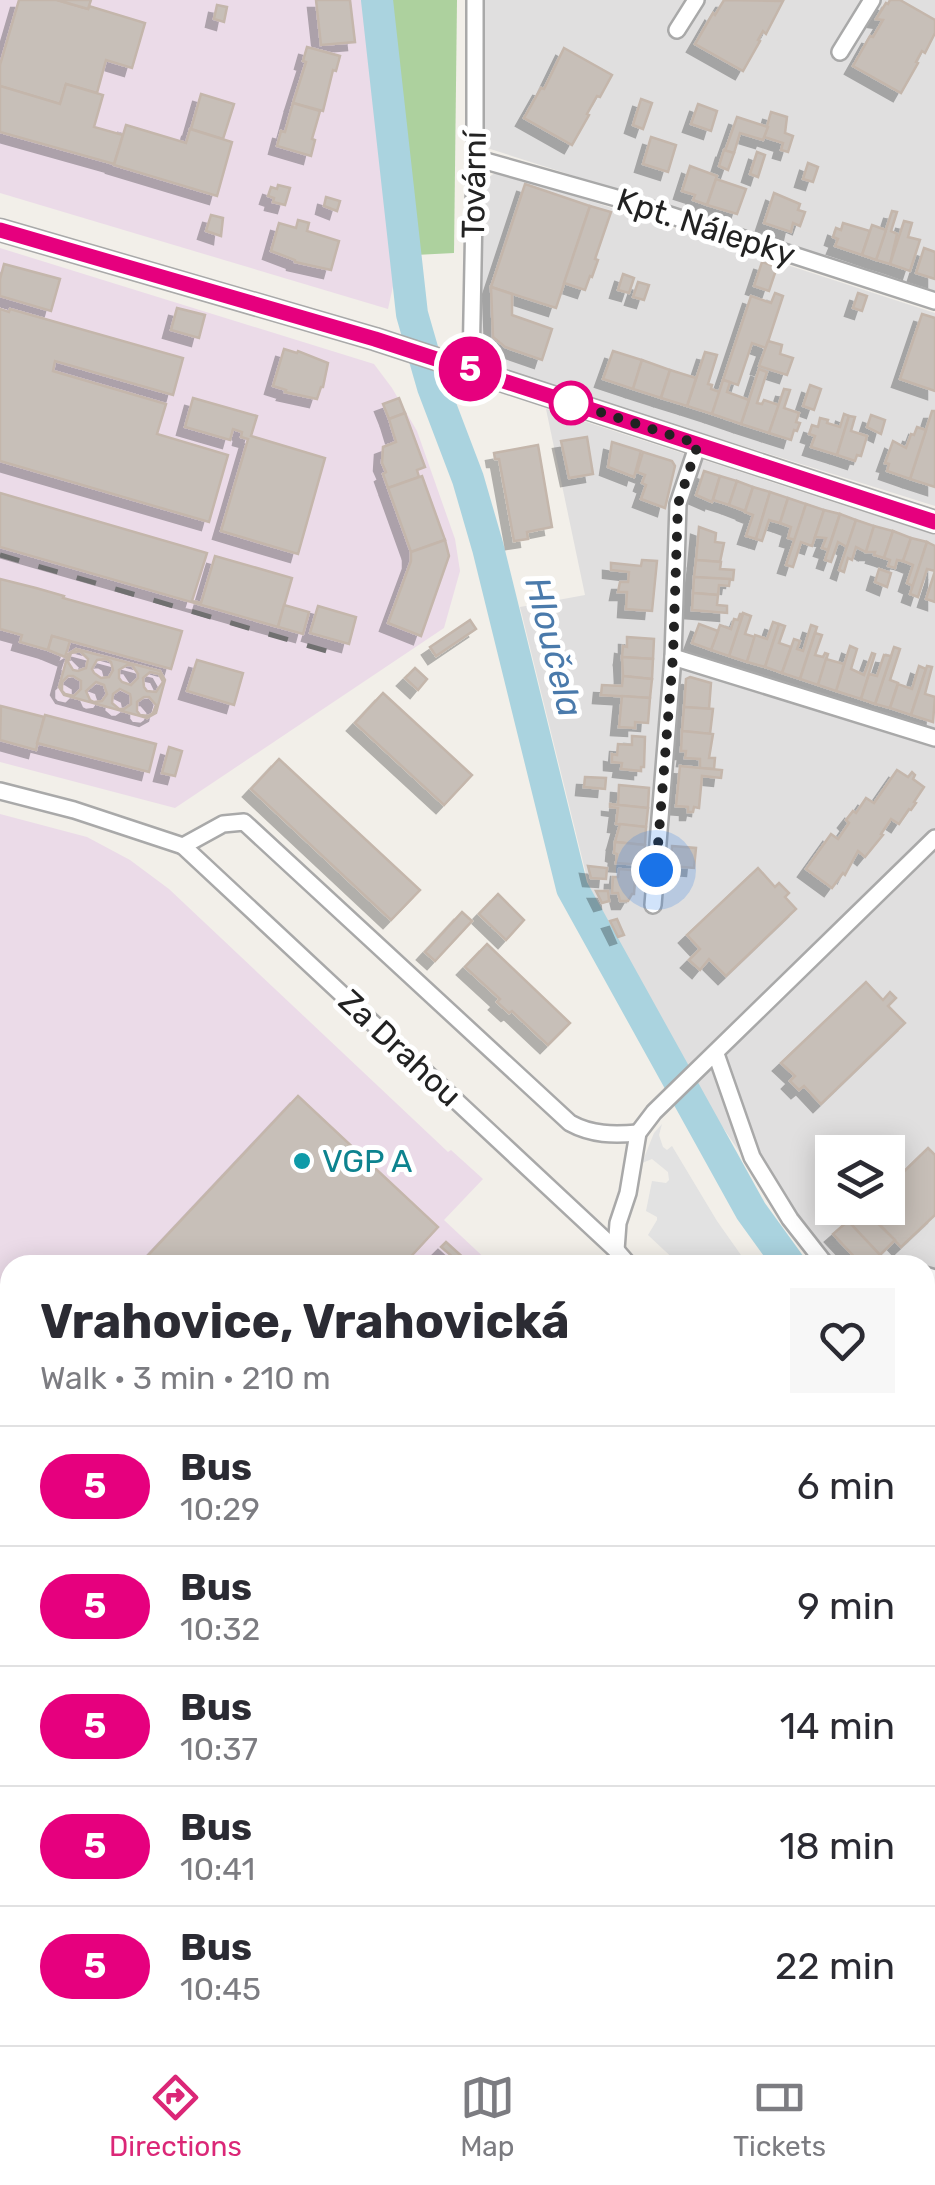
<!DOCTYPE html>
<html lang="en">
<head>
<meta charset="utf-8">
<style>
	:root { --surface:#fff; --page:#f7f7f7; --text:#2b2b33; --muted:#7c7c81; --line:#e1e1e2; --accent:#db2777 }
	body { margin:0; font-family:Rubik,sans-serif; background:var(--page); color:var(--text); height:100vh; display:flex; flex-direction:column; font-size:38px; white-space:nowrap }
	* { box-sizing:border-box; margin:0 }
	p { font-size:32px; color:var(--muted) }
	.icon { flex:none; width:55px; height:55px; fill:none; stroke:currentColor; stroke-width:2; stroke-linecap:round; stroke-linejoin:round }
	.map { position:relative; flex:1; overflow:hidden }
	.sheet { position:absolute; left:0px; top:1255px; width:935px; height:790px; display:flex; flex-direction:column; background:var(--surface); border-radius:30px 30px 0 0; box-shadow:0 5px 25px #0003 }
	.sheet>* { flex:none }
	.badge { padding:0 20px; border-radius:32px; font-size:35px; line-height:65px }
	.tools { position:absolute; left:815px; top:1135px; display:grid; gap:20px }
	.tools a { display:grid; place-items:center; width:90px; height:90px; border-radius:0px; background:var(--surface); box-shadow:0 5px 25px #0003; font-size:50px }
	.you { position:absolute; width:50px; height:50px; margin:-25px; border:8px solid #fff; border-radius:50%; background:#1a73e8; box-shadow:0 0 0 15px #1a73e833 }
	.map>.badge { position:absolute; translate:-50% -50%; box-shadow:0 0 0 5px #fff }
	.round { display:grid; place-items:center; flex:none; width:105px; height:105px; border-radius:0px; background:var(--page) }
	.summary { display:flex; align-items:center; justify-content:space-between; height:170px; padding:0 40px }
	h1 { font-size:48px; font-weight:700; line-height:75px }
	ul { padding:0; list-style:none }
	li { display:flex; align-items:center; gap:30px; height:120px; padding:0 40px; border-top:2px solid var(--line) }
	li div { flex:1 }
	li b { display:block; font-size:38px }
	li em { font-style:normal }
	li .badge { min-width:110px; font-weight:700; text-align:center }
	.tabs { display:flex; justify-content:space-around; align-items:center; height:140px; border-top:2px solid var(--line); background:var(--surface); font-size:28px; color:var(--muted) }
	.tabs a { display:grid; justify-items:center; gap:5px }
	.tabs .on { color:var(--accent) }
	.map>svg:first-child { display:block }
</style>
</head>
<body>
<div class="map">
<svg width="935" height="2045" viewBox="0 0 935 2045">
	<defs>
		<filter id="shadow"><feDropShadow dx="-8" dy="8" stdDeviation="0" flood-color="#0004"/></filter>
	</defs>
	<rect width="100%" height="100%" fill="#f2efe9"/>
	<!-- residential -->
	<g fill="#e0dfdf" fill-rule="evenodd">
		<polygon points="485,0 935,0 935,291 484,147"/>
		<polygon points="498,171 935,313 935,506 491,367 481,357 483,181"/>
		<path d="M546,409L935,535V1284L925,1280V1265H816L703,1098L589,886L520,607L585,595ZM832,1152H888V1208H832Z"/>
	</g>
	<!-- industrial -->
	<g fill="#ebdbe8">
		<polygon points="0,0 365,0 397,268 388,309 0,193"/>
		<polygon points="0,248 374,364 392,388 417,431 455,539 460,571 444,628 175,808 0,762"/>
		<polygon points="0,814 87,837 130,860 169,889 448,1152 451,1150 483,1179 444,1220 492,1265 10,1265 10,1850 0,1841"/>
		<polygon points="925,1618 935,1627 935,1912 925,1923"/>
		<polygon points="0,1922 10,1931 10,2035 121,2035 132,2045 0,2045"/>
		<polygon points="209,2035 925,2035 935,2045 220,2045"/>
	</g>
	<!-- farmland -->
	<polygon fill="#eef0d5" points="925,1282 935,1285 935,1393 925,1385"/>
	<!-- forest -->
	<polygon fill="#add19e" points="365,0 457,0 454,253 396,256"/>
	<!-- parking -->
	<polygon fill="#e2e2e2" points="662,1124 659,1135 663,1147 667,1150 672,1146 717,1221 748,1265 680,1265 648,1235 657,1220 657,1217 646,1211 652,1181 666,1183 669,1180 668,1172 652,1159 642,1163 654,1133"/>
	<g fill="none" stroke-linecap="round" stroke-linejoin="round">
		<!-- river -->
		<g stroke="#aad3df" stroke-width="32">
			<polyline points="377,0 412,314 433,387 468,479 488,548 572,888 751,1211 790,1265"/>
			<polyline points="925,1440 935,1452"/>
		</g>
	</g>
	<!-- building -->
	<g fill="#c7bfb8" stroke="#c4b6ab" stroke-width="2.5" fill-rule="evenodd" filter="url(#shadow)">
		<polygon points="19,0 57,0 88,9 89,6 145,23 132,68 106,60 97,93 66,84 60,104 0,86 0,65"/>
		<polygon points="57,0 91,0 88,9"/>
		<polygon points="316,0 350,0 355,42 321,45"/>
		<polygon points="724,0 783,1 766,34 763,31 758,40 760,41 743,71 695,44 713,13 715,15"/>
		<polygon points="890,0 900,0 935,20 935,33 925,53 922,51 916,62 918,63 901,93 853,66 870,36 873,37 883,20 876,19 886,3 888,4"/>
		<polygon points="217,5 227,7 224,22 214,19"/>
		<polygon points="307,47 340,56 336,71 333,70 323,111 293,103 306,62 303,61"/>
		<polygon points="564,48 612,75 600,97 597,96 587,114 589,115 572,145 524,118 541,88 544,89"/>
		<polygon points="66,84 103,95 94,127 123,135 114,164 0,132 0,86 60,104"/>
		<polygon points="201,94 234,104 223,139 191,129"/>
		<polygon points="641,99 652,103 643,129 633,125"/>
		<polygon points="293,103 320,111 312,139 315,140 311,156 277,146 281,131 285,132"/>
		<polygon points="698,104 717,111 711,131 691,124"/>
		<polygon points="771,112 787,117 785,133 793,136 788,152 781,150 783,143 764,137"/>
		<polygon points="737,117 768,127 763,140 740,133 734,153 725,151"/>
		<polygon points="126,125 186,143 190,129 232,142 217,196 114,165"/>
		<polygon points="651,137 676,145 668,172 643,164"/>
		<polygon points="724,150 734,153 728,170 719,166"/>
		<polygon points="757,152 765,155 758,177 750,174"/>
		<polygon points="808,163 818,167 813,182 803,179"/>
		<polygon points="690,166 717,176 707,205 693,200 695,195 682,191"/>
		<polygon points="716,179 746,189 737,214 707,205"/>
		<polygon points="525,184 590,206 556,308 491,287"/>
		<polygon points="278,185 290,188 285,205 273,202 274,198 268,196 271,187 277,189"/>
		<polygon points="774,193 800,204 798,210 805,212 800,226 793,223 791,232 764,223"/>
		<polygon points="326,197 340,201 337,211 324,206"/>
		<polygon points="590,206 611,212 595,259 598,260 592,277 590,276 585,290 564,283"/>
		<polygon points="892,211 897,212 891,231 897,234 890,264 876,260"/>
		<polygon points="211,215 223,218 221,236 206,231"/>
		<polygon points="298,220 309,223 307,231 339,241 331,270 295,262 295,260 271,251 279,223 296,228"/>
		<polygon points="904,221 912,223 908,237 920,240 910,271 890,264"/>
		<polygon points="843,223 870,231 862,255 835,246 838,239 833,237 836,228 841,230"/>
		<polygon points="872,225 886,230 876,260 862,255"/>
		<polygon points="924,248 935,252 935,279 916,273"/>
		<polygon points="762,262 777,267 769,291 754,286"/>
		<polygon points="4,264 60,279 51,311 0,296 0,279"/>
		<polygon points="623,274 634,278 629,293 618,290"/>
		<polygon points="638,282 649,285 644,300 633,297"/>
		<polygon points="491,287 512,294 512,315 552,329 542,360 505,347 493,337"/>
		<polygon points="775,293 783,296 766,348 752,343 738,385 723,380 751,296 771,303"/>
		<polygon points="858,293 867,296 862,311 853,308"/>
		<polygon points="177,308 205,315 199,338 171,330"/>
		<polygon points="0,309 9,312 10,309 183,358 173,395 55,361 53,371 166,404 157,434 228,455 209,522 0,461"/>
		<polygon points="922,314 935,318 935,391 900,379"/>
		<polygon points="768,341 782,345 780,354 793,358 787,375 759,366"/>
		<polygon points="284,349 297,353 298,351 328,363 323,387 321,387 317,399 285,392 286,390 273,386"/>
		<polygon points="613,351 642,360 633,389 603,379"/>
		<polygon points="705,352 717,355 708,384 712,385 711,389 720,392 712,414 687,406"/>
		<polygon points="642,360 670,370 661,398 633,389"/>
		<polygon points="759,369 767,372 757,403 762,404 764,400 779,405 769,433 741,424"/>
		<polygon points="670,370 696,378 687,406 661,398"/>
		<polygon points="723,380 730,382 727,392 749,400 741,424 712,414"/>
		<polygon points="810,385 821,389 814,410 803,406"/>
		<polygon points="784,389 790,390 784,408 799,413 796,422 800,423 797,431 794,430 791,440 769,433"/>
		<polygon points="193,398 257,416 251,436 325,458 298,554 221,531 248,439 241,437 242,432 233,429 230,440 185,427"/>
		<polygon points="399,398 405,413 389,419 383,404"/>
		<polygon points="932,411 935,411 935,487 910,479"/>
		<polygon points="405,413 425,467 417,470 419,477 388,488 383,474 386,472 382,463 383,447 396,442 389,419"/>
		<polygon points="844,414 849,416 837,455 811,447 815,436 809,434 812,425 818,427 820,418 828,420 827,423 840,427"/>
		<polygon points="871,415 885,420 881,434 867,427"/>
		<polygon points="849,416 855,417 851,431 867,436 861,456 857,455 855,461 837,455"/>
		<polygon points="917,427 926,430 910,479 887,471 889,464 885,463 893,441 906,448 911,434 914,435"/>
		<polygon points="587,437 593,474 569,478 561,441"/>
		<polygon points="612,442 641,451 634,477 608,467"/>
		<polygon points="538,445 552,527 527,532 528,539 514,541 499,459 495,459 494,453"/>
		<polygon points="643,452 672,461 675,466 665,508 641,499 646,485 642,483 645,475 637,472"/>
		<polygon points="704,471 720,476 712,502 696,495"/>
		<polygon points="422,476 445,540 411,552 388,488"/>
		<polygon points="720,476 737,481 729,505 713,500"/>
		<polygon points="737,481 753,487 745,511 729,505"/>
		<polygon points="753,487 770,492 756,539 746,536 753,515 745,512"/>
		<polygon points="770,492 788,498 780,523 769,520 762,541 756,539"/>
		<polygon points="0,493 207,553 192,601 201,603 215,556 292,578 278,627 0,547"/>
		<polygon points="788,498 806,504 795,540 788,538 791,527 780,523"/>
		<polygon points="806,504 824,510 812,546 801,542 793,567 786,565"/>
		<polygon points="824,510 840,514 828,550 822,548 826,538 815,537"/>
		<polygon points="840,514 856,520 847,547 838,542 831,562 825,560"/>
		<polygon points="856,520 874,526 866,552 856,547 852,560 848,558 844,572 839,570"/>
		<polygon points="874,526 893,531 884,558 874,555 875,552 866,552"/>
		<polygon points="699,527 716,533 715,542 724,543 720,562 696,560"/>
		<polygon points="893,531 911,538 903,561 897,560 895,568 888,566 890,560 884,558"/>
		<polygon points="911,538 927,542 913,586 907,583 913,565 903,561"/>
		<polygon points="445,540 449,556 421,636 388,623 411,561 411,552"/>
		<polygon points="927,542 935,546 935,571 927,569 918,597 910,594"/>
		<polygon points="642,560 657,561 652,611 626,609 627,592 618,592 620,582 628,582 629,572 611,570 611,563 641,566"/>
		<polygon points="696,560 721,562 720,569 734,570 733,580 694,577"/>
		<polygon points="879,569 891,573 887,587 875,582"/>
		<polygon points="935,571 935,602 926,599"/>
		<polygon points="694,577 730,579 729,586 719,585 718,595 693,593"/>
		<polygon points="0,579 36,588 64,596 63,598 182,631 171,669 52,636 48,650 20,642 22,635 0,629"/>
		<polygon points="693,593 718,595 717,605 727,606 727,613 692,610"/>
		<polygon points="284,605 309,612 303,634 278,627"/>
		<polygon points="318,606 356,617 349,644 310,633"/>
		<polygon points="743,613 751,616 745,634 755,637 747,662 729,656"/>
		<polygon points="740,614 743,614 729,656 711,650 720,625 731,629 734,619 738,620"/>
		<polygon points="470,620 476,629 436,656 430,647"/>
		<polygon points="773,622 779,624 765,667 747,662 755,635 767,639"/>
		<polygon points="699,624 718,631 711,650 692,643"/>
		<polygon points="779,624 785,626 779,643 791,647 782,673 765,667"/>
		<polygon points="811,625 817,627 800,679 782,673 794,639 800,641 797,649 803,651"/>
		<polygon points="815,633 822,635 815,655 823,657 825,653 828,654 818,685 800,679"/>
		<polygon points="52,636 70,641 65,657 48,650"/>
		<polygon points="627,637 654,639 653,659 622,657 623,646 627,647"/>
		<polygon points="850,646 857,649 851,669 864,675 872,653 875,654 861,699 836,691"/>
		<polygon points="894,647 900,649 890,680 898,683 890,708 875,704"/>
		<path d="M76,649L160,671L165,680L156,713L147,718L64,695L59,687L68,654ZM80,651L88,659L86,668L78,671L73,670L68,662L71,653ZM106,659L111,662L113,670L109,677L101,678L94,673L92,669L97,660ZM127,665H132L138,674V678L131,685L122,682L119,678V670ZM150,672L159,674L163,682L156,692L147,691L144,687L143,678ZM68,676H73L81,681V689L74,696L65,694L62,691V682ZM96,682L104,685L107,694L102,701L94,702L90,700L86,691ZM120,689L130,694L131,699V704L124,709H119L112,703L113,694ZM144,697H149L156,705L153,713L149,716L140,715L137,711V702Z"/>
		<polygon points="884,655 891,656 875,704 861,699 869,674 877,676"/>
		<polygon points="622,657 653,659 652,679 623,676"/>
		<polygon points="826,659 844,664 836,691 818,685"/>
		<polygon points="197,660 243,673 234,705 187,691"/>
		<polygon points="919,666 926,669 911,715 890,708 898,684 912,689"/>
		<polygon points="927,666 932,667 925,694 935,697 933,722 911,715"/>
		<polygon points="415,668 427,679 418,690 405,678"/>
		<polygon points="623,676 652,679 650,698 601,695 602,685 622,686"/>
		<polygon points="690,677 711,683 709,709 684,707 686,679"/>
		<polygon points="383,693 472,775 444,805 355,723"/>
		<polygon points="622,696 650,698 648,723 635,722 635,728 619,727"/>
		<polygon points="1,706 44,717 36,750 0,740"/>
		<polygon points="684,707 713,709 710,734 682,731"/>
		<polygon points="45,715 156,744 149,772 37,743"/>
		<polygon points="682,731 713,734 709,758 715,758 714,769 700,768 700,759 685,758 686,751 681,751"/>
		<polygon points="632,736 645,737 644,767 641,767 641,771 621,769 622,763 612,762 612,754 617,755 618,744 632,745"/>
		<polygon points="169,747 182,751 175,776 162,773"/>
		<polygon points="279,759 420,890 391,920 251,789"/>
		<polygon points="680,766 722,770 721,778 702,776 699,808 694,807 693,812 688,812 688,807 676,806"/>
		<polygon points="897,770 908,777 912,772 915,775 913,779 924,787 914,802 916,803 911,810 909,809 899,824 891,819 881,834 883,835 865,857 858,851 845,875 843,873 832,888 806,869 831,834 838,839 849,823 846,820 853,811 856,813 866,798 874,803"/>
		<polygon points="585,777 606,778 605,789 584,787"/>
		<polygon points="619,785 649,788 648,808 618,805"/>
		<polygon points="610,804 648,808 646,827 616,824 618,808 610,807"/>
		<polygon points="620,824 646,827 645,845 615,842"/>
		<polygon points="615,842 645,845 643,865 616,863 617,854 614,853"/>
		<polygon points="672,846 696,848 694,868 671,866"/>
		<polygon points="588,866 607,868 606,879 591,878"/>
		<polygon points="758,868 775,887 779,883 789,893 785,897 796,909 726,976 709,959 700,970 689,960 700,949 687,935"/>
		<polygon points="619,869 643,871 642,880 635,880 634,894 632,894 628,901 620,901 618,893 612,893 613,877 618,877"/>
		<polygon points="596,891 608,891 609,901 602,903"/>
		<polygon points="498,894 524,920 506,940 479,914"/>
		<polygon points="462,912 472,921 435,961 425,952"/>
		<polygon points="617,919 624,935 618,937 610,921"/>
		<polygon points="487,944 570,1023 548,1045 512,1011 509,1013 497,1002 500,999 465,967"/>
		<polygon points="866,982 883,1000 890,992 896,998 888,1006 905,1023 821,1104 804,1086 799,1090 790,1081 795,1076 781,1063"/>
		<polygon points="298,1096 438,1227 403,1265 139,1265"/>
		<polygon points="928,1148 935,1155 935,1215 901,1247 865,1209 888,1208 888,1187"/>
		<polygon points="862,1208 895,1240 880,1255 848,1221"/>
		<polygon points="848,1221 880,1255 870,1265 862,1265 833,1234"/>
		<polygon points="446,1242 467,1261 462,1265 441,1247"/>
		<polygon points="10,1402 10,1577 0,1568 0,1413"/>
		<polygon points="925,1677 935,1686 935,1769 925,1780"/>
		<polygon points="0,1927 10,1936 10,1976 3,1983 0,1980"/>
		<polygon points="935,1930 935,1977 933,1978 925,1970 925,1941"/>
		<polygon points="0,2024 16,2039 20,2035 31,2035 42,2045 0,2045"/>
		<polygon points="757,2035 793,2035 795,2038 788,2045 747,2045"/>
	</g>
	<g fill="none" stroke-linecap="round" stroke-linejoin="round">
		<!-- minor casing -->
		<g stroke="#a9a9a9" stroke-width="20">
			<g id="minor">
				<polyline points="677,30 696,0"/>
				<polyline points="840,52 872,0"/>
				<polyline points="475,158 620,199 935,301"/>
				<polyline points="471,369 475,158 475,0"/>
				<polyline points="673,657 935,738"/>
				<path d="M0,791L74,810L183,846L223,824L244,822L570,1123C592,1135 613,1135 638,1133"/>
				<polyline points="183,846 616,1250 629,1265"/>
				<polyline points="653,905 673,657 678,504 698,444"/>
				<polyline points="716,1054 752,1157 790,1219 826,1265"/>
				<polyline points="616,1250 618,1223 628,1193 638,1133 654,1112 935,838"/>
				<polyline points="893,1265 894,1265"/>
				<polyline points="925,1275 935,1278"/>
			</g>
		</g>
		<!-- tertiary casing -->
		<g stroke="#a9a9a9" stroke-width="25">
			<polyline id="tertiary" points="0,230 375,339 935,522"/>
		</g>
		<!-- minor -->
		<use href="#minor" stroke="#fff" stroke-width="15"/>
		<!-- tertiary -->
		<use href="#tertiary" stroke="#fff" stroke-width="20"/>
		<!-- rail -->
		<g stroke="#707070" stroke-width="5" stroke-dasharray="20 20" stroke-linecap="butt">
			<polyline points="0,555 340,655"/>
			<polyline points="0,1871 10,1881"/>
			<polyline points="0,1904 10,1916"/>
			<polyline points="137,2035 147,2045"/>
			<polyline points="195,2035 206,2045"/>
		</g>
	</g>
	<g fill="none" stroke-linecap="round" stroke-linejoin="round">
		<!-- line casing -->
		<g stroke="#fff" stroke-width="22">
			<polyline id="line" points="0,230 375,339 935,522"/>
		</g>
		<!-- line -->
		<use href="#line" stroke="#e6007e" stroke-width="15"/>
		<!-- walk -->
		<polyline stroke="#222" stroke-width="10" stroke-dasharray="0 18" points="571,403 569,402 698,444 678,504 673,656 656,870"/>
	</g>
	<!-- markers -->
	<circle fill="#fff" stroke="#e6007e" stroke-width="5" cx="571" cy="403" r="20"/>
	<circle fill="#0f9aa8" stroke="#fff" stroke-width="4" cx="302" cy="1161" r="10"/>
	<g text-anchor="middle" stroke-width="10" stroke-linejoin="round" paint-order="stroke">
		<!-- street labels -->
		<g font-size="32" fill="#222" stroke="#fff">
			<text transform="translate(474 185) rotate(-89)" y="11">Tovární</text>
			<text transform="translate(706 227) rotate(18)" y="11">Kpt. Nálepky</text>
			<text transform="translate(400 1048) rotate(43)" y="11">Za Drahou</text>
		</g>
		<!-- culture labels -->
		<g font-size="32" fill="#0d838f" stroke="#fff" text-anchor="start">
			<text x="322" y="1172">VGP A</text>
		</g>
		<!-- water labels -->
		<g font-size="35" font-style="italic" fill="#4a7aab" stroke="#fff">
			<text transform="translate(554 647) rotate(76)" y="12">Hloučela</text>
		</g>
	</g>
</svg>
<div class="tools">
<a><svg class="icon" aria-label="layers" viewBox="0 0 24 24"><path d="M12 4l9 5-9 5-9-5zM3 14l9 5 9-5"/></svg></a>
</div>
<div class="you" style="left:656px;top:870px"></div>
<b class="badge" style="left:470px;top:369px;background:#e6007e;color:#fff">5</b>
<section class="sheet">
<div class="summary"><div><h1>Vrahovice, Vrahovická</h1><p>Walk · 3 min · 210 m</p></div><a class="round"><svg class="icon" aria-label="heart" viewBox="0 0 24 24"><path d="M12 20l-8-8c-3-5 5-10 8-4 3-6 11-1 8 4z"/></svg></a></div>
<ul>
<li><span class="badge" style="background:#e6007e;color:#fff">5</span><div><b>Bus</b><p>10:29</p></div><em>6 min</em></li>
<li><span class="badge" style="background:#e6007e;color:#fff">5</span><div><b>Bus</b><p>10:32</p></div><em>9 min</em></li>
<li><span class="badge" style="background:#e6007e;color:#fff">5</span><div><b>Bus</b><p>10:37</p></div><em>14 min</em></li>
<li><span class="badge" style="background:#e6007e;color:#fff">5</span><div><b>Bus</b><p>10:41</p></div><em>18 min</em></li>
<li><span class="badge" style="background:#e6007e;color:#fff">5</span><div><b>Bus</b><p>10:45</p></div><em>22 min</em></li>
</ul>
</section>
</div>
<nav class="tabs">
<a class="on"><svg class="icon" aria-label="directions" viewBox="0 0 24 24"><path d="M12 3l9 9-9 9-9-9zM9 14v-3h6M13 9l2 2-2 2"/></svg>Directions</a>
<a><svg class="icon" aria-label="map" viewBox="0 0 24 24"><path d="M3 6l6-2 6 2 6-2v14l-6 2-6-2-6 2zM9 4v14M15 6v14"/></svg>Map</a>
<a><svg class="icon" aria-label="tickets" viewBox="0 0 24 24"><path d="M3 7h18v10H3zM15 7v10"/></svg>Tickets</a>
</nav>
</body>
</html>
